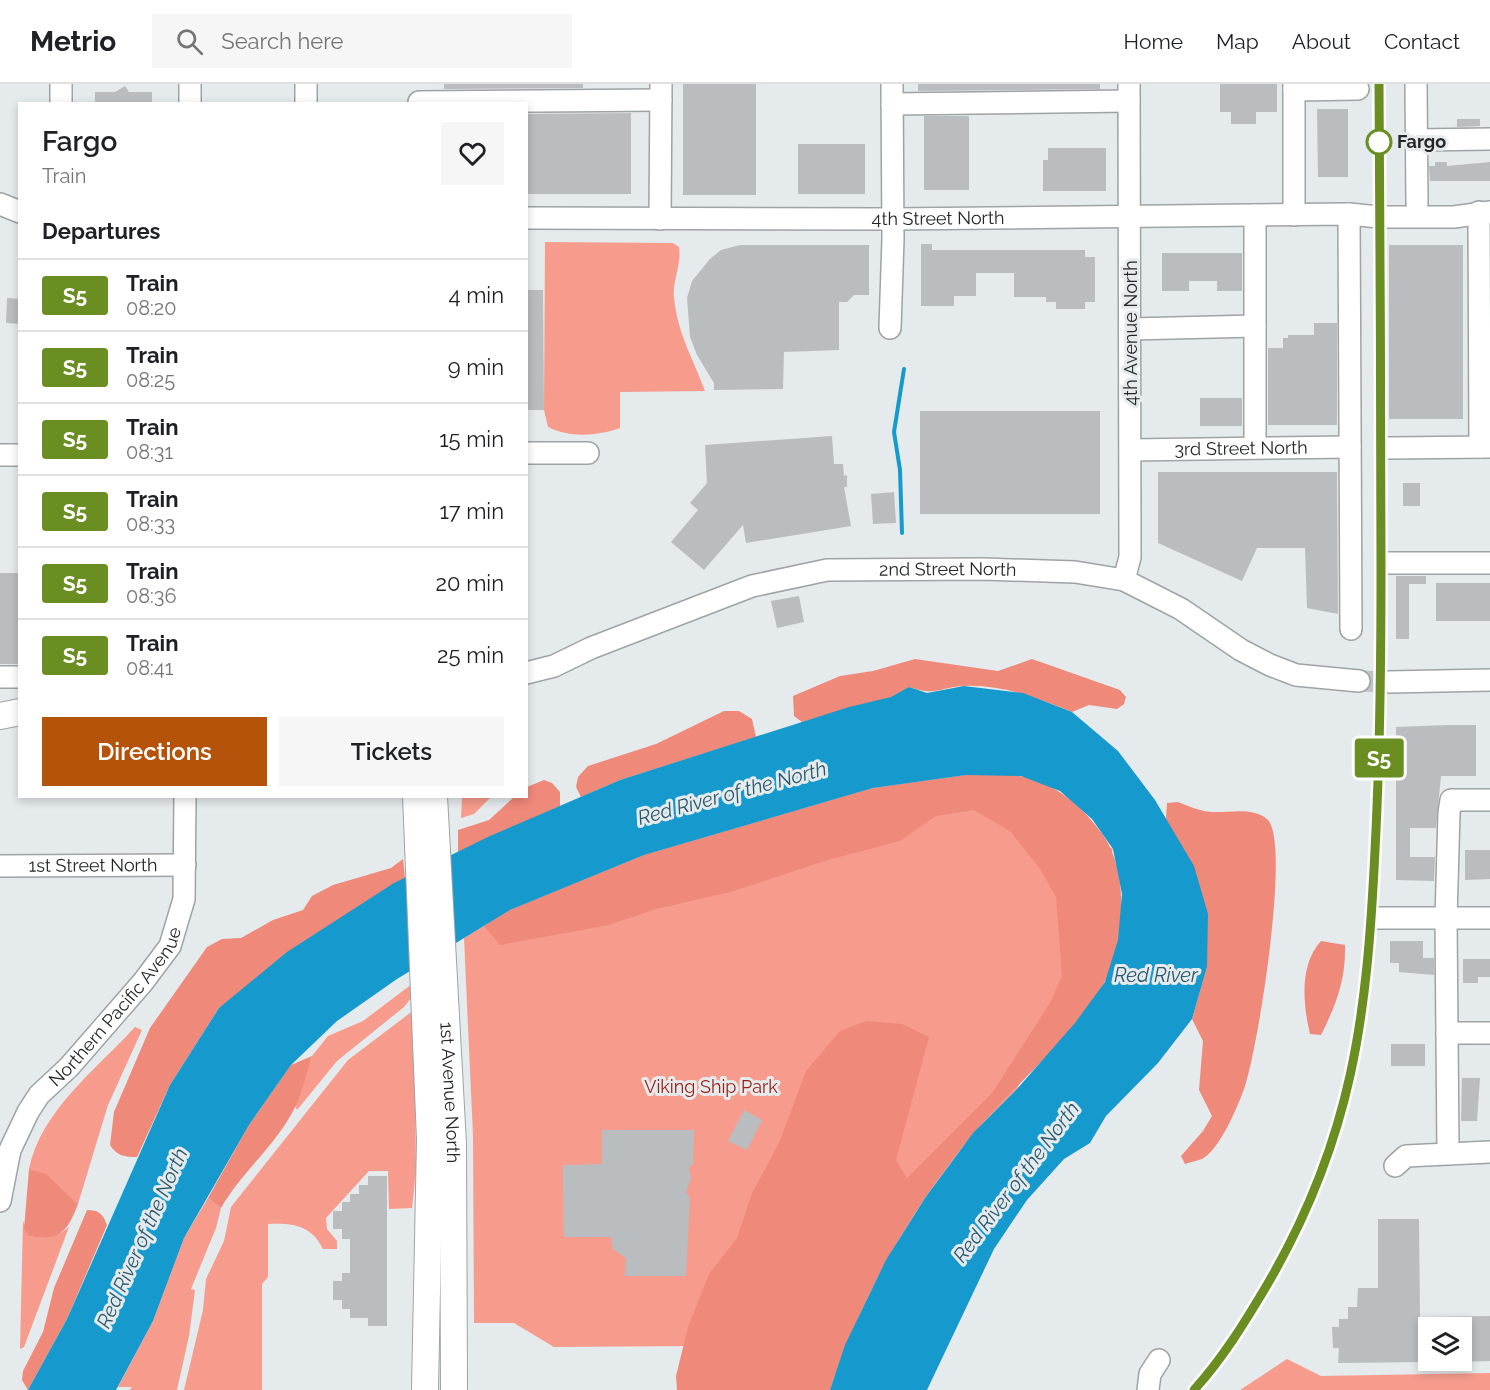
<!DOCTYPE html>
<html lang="en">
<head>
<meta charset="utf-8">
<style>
	:root { --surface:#fff; --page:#f6f6f6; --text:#202124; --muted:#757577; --line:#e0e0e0; --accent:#b45309 }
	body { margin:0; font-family:Raleway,sans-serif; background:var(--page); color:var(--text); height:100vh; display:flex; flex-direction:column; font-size:22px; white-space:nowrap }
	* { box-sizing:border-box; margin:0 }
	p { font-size:20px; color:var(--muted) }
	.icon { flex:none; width:33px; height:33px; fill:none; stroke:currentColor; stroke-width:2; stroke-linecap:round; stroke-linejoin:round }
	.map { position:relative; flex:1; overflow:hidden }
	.drawer { position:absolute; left:18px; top:18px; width:510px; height:696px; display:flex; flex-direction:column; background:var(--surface); border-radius:0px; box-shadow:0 3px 9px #0003 }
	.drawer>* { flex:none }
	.badge { padding:0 12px; border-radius:4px; font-size:21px; line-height:39px }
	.tools { position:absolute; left:1418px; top:1233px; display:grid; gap:12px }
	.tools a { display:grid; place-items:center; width:54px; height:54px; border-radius:0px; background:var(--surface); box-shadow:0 3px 9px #0003; font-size:30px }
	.map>.badge { position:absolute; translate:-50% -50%; box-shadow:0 0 0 3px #fff }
	h2 { padding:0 24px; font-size:22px; line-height:54px }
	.round { display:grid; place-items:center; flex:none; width:63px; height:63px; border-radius:0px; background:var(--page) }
	.summary { display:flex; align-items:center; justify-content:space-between; height:102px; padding:0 24px }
	h1 { font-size:28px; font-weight:600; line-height:45px }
	.button { display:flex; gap:12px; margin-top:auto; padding:12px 24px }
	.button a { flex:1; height:69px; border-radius:0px; background:var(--accent); color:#fff; font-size:24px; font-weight:600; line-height:69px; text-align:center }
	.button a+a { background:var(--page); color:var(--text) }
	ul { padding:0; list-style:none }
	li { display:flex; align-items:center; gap:18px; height:72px; padding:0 24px; border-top:2px solid var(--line) }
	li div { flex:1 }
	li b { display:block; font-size:22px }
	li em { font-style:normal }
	li .badge { min-width:66px; font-weight:700; text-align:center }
	header { display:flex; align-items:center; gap:36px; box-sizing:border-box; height:84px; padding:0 30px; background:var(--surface); border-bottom:2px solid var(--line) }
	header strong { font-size:28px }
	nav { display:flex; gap:33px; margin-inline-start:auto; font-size:21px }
	.search { width:420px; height:54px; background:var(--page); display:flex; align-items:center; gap:15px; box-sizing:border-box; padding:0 21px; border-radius:0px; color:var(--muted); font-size:22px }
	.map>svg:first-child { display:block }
</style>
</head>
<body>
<header>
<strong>Metrio</strong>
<div class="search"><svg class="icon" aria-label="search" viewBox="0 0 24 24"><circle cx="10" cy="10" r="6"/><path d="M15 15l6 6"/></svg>Search here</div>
<nav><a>Home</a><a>Map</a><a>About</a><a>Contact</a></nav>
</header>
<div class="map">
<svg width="1490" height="1306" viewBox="0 0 1490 1306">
	<rect width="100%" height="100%" fill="#e5eaec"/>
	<!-- green -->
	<g fill="#f79c8d">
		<path d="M545,158L673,159L679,163C682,180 672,197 674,214C678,251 693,274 705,307L620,308V344C598,352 569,354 548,343L544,326Z"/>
		<polygon points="966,691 1113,765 1017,1005 973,1049 925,1114 886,1176 845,1261 554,1263 514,1239 474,1239 473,1052 464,854 510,826 644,771 873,704"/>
		<polygon points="462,713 462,712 491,713 474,730 461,734"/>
		<polygon points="412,900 412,913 404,923 337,977 297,1026 295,1022 312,972 328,952 363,937"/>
		<path d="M414,926L416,1086L412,1124L389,1125L388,1087H369L326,1134L327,1145L337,1157V1165H323C311,1141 293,1139 268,1140V1193L262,1200V1306H184L203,1226L206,1195L224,1157L231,1123L348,976Z"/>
		<path d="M135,943L142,946L108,1021L78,1120L46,1091L29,1085C41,1026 97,985 135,943Z"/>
		<polygon points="208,1114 221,1124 216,1144 191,1205 195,1206 189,1252 177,1306 130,1306 132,1303 118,1303 153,1237 184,1154"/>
		<path d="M23,1137L29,1152C43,1155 58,1153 69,1143L24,1263L20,1265Z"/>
		<polygon points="1287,1275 1321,1292 1490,1289 1490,1306 1240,1306"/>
	</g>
	<!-- forest -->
	<g fill="#ef897a">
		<path d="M915,575L998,587L1032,575L1120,606L1126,613L1124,620L1117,625L1089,621L1072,628C1038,614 1001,600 963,602C938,604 936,612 909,603L892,613L802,638L794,632L793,612L840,592L873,587Z"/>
		<polygon points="724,627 739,627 752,635 756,653 620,696 581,713 576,703 578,693 588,682 656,660"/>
		<path d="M966,691C983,691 1003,689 1020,692C1055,698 1083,723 1103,751C1129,787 1126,861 1104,899C1071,957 1015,999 973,1050C956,1070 939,1093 924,1115C884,1175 853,1238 830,1306H677L676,1292L688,1243L709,1190L737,1154L752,1109L779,1059L806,987L840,947L866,937L902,940L929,953L896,1076L907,1094L992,1009L1050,919L1062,892L1056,813L1040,785L1010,747L974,726L936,732L900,757L828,776L730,808L656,825L609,841L500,861L484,842L510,826L644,771L873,704Z"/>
		<polygon points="544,696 552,699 560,708 560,722 458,768 458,746 489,736 514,713 526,712 527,703"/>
		<path d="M1178,718C1186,721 1195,725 1204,727C1223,731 1250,721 1267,735C1292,756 1257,970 1244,1005C1237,1024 1220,1065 1202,1075C1197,1077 1190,1078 1185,1080L1181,1072L1203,1047L1212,1032L1199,1006L1203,957L1192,935L1207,883L1166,735L1167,719Z"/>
		<path d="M403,775L405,794L219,924L170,1001L137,1073C125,1073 117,1072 110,1061L114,1028L150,944L207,863L222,855L241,854L273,836L303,826L312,812L333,801L391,784Z"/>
		<path d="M1321,857L1345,861C1346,895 1336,921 1321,951L1310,950C1303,920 1299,881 1321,857Z"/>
		<path d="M312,972C307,988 303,1005 296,1021C278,1060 242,1087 221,1124L208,1114L249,1041L291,981Z"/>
		<path d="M29,1085L46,1090L78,1120C68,1146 61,1158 29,1152L24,1145Z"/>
		<path d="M87,1126C99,1126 103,1130 107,1141L67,1235L28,1306L22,1296L23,1287L43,1248L54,1204Z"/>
	</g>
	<!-- water -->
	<polygon fill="#1699cc" points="964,602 1023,609 1072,628 1118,667 1155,716 1194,782 1208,830 1207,883 1192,935 1158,979 1106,1032 1090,1059 1064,1075 1027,1116 994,1165 927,1306 830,1306 845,1261 886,1176 925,1114 973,1049 1017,1005 1075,939 1105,898 1118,856 1122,810 1113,765 1092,735 1060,707 1021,692 966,691 873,704 644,771 510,826 397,895 337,937 291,981 249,1041 184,1154 153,1237 116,1306 28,1306 67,1235 170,1001 219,924 287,868 394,799 490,752 620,696 849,623 891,613 909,603 927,609"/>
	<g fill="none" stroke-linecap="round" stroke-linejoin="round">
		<!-- stream -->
		<polyline stroke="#1699cc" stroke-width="4" points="902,449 900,386 894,348 904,285"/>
	</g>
	<!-- building -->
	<g fill="#b9bdc0">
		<polygon points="444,0 583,0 583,4 444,5"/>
		<rect x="683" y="0" width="73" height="111"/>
		<polygon points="918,0 1100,0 1100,5 918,7"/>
		<polygon points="1220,0 1277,0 1277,28 1256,28 1256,40 1231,40 1231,28 1220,28"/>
		<polygon points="125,2 129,8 152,8 152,20 95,20 95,8 115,8"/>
		<polygon points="1317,25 1348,25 1348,93 1318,93"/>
		<polygon points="631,29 631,110 526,110 526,30"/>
		<rect x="924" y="32" width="45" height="74"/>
		<polygon points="1457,35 1480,35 1480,42 1457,43"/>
		<rect x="798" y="60" width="67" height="50"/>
		<polygon points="1048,64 1106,64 1106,107 1043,107 1043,76 1048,76"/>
		<polygon points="1435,78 1447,78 1447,82 1490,78 1490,97 1430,97 1429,82 1435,82"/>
		<polygon points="921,160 932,160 932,166 1085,166 1085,173 1095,173 1095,218 1085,218 1085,225 1056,225 1056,218 1046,218 1046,213 1014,213 1014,189 976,189 976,212 954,212 954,222 921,222"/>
		<polygon points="740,161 869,161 869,211 854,211 847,218 839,218 839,266 784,268 783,305 714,306 714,299 697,271 690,253 687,214 692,197 710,175 721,166"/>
		<rect x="1389" y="161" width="74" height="174"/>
		<polygon points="1162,169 1242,169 1242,207 1217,207 1217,197 1189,197 1189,207 1162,207"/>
		<polygon points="526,206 543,206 544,326 526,326"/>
		<polygon points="7,214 20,215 20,240 6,239"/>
		<polygon points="1314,239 1337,239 1337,341 1268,341 1268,264 1283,264 1283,254 1288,254 1288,251 1314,251"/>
		<rect x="1200" y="314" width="42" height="28"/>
		<rect x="920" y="327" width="180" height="103"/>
		<polygon points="832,352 834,380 843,380 844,392 847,391 847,403 844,403 851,442 746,459 743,441 704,486 671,458 698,426 690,419 707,399 705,361"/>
		<polygon points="1158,388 1337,388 1338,530 1307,524 1305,464 1257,464 1242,497 1158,459"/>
		<rect x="1403" y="399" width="17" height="23"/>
		<polygon points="894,408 896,439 873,440 871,410"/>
		<rect x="0" y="489" width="20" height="91"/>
		<polygon points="1396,492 1426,492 1426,500 1409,500 1409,555 1396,555"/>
		<rect x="1436" y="499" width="54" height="38"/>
		<polygon points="799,512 804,538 777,544 771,517"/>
		<polygon points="1448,641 1476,641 1476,692 1441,692 1436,744 1410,744 1410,773 1435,773 1434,797 1396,796 1396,643"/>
		<polygon points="1465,766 1490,766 1490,795 1465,796"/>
		<polygon points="1390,857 1423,857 1423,874 1434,874 1434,891 1399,888 1399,879 1390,879"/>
		<polygon points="1463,875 1490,875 1490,893 1478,893 1478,899 1463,899"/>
		<rect x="1391" y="960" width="34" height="22"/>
		<polygon points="1462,994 1480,994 1477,1037 1461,1037"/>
		<polygon points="744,1026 762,1036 747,1066 728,1057"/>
		<polygon points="602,1046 694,1046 693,1080 689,1084 691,1095 686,1108 690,1114 686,1192 625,1192 626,1174 613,1165 611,1153 564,1153 563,1081 602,1080"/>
		<polygon points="368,1092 387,1092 387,1242 368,1242 368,1234 350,1234 350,1225 342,1225 342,1216 333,1216 333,1197 342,1197 342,1189 350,1189 350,1155 342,1155 342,1145 333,1145 333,1127 342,1127 342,1118 350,1118 350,1110 359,1110 359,1101 368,1101"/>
		<polygon points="1378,1135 1419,1135 1420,1233 1490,1232 1490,1277 1461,1278 1461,1244 1428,1244 1428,1278 1338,1279 1339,1264 1333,1264 1332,1243 1339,1243 1339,1235 1348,1235 1348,1223 1357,1223 1358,1204 1378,1204"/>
	</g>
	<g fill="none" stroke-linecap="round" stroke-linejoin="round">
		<!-- minor-tunnel -->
		<polyline stroke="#bec3c5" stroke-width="21" stroke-dasharray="21 10" stroke-linecap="butt" points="1359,597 1389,598"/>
		<!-- minor casing -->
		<g stroke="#9ea3a5" stroke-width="24">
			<g id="minor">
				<polyline points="61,0 61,20"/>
				<polyline points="1294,0 1294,131"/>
				<polyline points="1416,0 1417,120"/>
				<polyline points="1294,6 1358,5"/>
				<polyline points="419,18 661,16"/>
				<polyline points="190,20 190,0"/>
				<polyline points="306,20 306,0"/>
				<polyline points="892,20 1129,17"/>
				<polyline points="1416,56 1490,55"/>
				<polyline points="0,120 20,128"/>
				<polyline points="1479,128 1480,363"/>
				<polyline points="1349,130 1351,545"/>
				<polyline points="1255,131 1255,364"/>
				<path id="s1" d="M526,134L893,135L1349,130L1379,133H1454L1490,128"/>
				<polyline points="660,135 661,0"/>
				<polyline points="890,244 893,155 892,0"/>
				<polyline points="1131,245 1255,242"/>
				<polyline points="1388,364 1490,363"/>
				<path id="s2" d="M1131,366L1350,363"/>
				<polyline points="526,369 588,369"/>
				<polyline points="0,371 20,371"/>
				<polyline points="1386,479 1490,479"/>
				<polyline points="1124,496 1130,473 1129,0"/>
				<path id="s3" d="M526,589L554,582L591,564L752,502L827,486L983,485L1075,488L1124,496L1181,525L1241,566L1270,581L1296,591L1359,597"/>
				<polyline points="0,593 20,593"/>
				<polyline points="1389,598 1490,596"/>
				<path id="s4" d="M0,782L185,781"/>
				<polyline points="1376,834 1490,834"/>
				<polyline points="1447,949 1490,949"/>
				<polyline points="1448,1068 1446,834 1449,729 1451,716 1490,716"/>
				<polyline points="1395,1082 1406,1072 1490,1068"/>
				<path id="s5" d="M0,1117L10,1066L28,1028L39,1011L69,983L143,898L170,862L184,815L185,712"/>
				<polyline points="1148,1306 1150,1290 1159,1276"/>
			</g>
		</g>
		<!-- major casing -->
		<g stroke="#9ea3a5" stroke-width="28">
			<g id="major">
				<polyline points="0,632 20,628"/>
				<polyline points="416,712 430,1056 425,1306"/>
				<path id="s6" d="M434,712L453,1060L454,1306"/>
			</g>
		</g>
		<!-- minor -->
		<use href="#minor" stroke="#fff" stroke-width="21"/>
		<!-- major -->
		<use href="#major" stroke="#fff" stroke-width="26"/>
		<!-- rail casing -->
		<g stroke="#4c4e4f" stroke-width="6">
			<polyline id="rail" points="1194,1306 1231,1262 1284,1171 1305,1129 1336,1051 1362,936 1370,857 1381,643 1379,0"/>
		</g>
		<!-- rail -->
		<use href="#rail" stroke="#e5eaec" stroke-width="4" stroke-dasharray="11" stroke-linecap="butt"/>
	</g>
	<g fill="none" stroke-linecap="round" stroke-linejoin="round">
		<!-- line casing -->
		<g stroke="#fff" stroke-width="14">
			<path id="line" d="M1194,1306C1223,1274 1245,1238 1267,1201C1353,1054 1367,932 1375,766C1380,673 1381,581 1381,488C1381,325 1380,163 1379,0"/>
		</g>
		<!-- line -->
		<use href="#line" stroke="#6b8e23" stroke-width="9"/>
	</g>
	<!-- markers -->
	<circle fill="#fff" stroke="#6b8e23" stroke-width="3" cx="1379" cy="58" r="12"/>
	<g text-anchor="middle" stroke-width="6" stroke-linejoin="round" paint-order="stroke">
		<!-- stop labels -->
		<g font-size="18" font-weight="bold" fill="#242627" stroke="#e5eaec" text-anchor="start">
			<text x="1397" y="64">Fargo</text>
		</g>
		<!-- street labels -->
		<g font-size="18" fill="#242627" stroke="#e5eaec">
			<text dy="6" stroke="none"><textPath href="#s1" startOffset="412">4th Street North</textPath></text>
			<text transform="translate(1131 249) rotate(-90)" y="6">4th Avenue North</text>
			<text dy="6" stroke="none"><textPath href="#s2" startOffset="110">3rd Street North</textPath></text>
			<text dy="6" stroke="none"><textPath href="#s3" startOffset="440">2nd Street North</textPath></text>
			<text dy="6" stroke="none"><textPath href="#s4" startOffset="93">1st Street North</textPath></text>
			<text dy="6" stroke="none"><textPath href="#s5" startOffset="232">Northern Pacific Avenue</textPath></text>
			<text dy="6" stroke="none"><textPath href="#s6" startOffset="297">1st Avenue North</textPath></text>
		</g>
		<!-- park labels -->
		<g font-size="18" fill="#972015" stroke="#e5eaec">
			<text x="711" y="1009">Viking Ship Park</text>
		</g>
		<!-- water labels -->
		<g font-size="20" font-style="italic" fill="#2a586e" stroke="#e5eaec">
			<text transform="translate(732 709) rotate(-15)" y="7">Red River of the North</text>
			<text x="1156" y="898">Red River</text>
			<text transform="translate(1016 1098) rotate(-53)" y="7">Red River of the North</text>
			<text transform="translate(142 1154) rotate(-66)" y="7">Red River of the North</text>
		</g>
	</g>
</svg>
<div class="tools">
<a><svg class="icon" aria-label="layers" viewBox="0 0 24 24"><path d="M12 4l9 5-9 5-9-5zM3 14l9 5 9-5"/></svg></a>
</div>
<b class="badge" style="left:1379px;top:674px;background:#6b8e23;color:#fff">S5</b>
<section class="drawer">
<div class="summary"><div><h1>Fargo</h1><p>Train</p></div><a class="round"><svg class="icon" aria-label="heart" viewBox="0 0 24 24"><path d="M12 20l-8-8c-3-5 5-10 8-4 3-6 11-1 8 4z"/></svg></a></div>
<h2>Departures</h2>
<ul>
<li><span class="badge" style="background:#6b8e23;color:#fff">S5</span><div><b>Train</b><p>08:20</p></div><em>4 min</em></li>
<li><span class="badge" style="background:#6b8e23;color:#fff">S5</span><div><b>Train</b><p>08:25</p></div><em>9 min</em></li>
<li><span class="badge" style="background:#6b8e23;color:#fff">S5</span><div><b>Train</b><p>08:31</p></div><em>15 min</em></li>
<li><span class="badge" style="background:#6b8e23;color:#fff">S5</span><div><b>Train</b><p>08:33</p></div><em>17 min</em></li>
<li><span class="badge" style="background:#6b8e23;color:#fff">S5</span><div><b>Train</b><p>08:36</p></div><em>20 min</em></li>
<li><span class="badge" style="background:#6b8e23;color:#fff">S5</span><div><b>Train</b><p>08:41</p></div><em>25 min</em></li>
</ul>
<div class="button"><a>Directions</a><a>Tickets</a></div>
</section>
</div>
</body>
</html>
